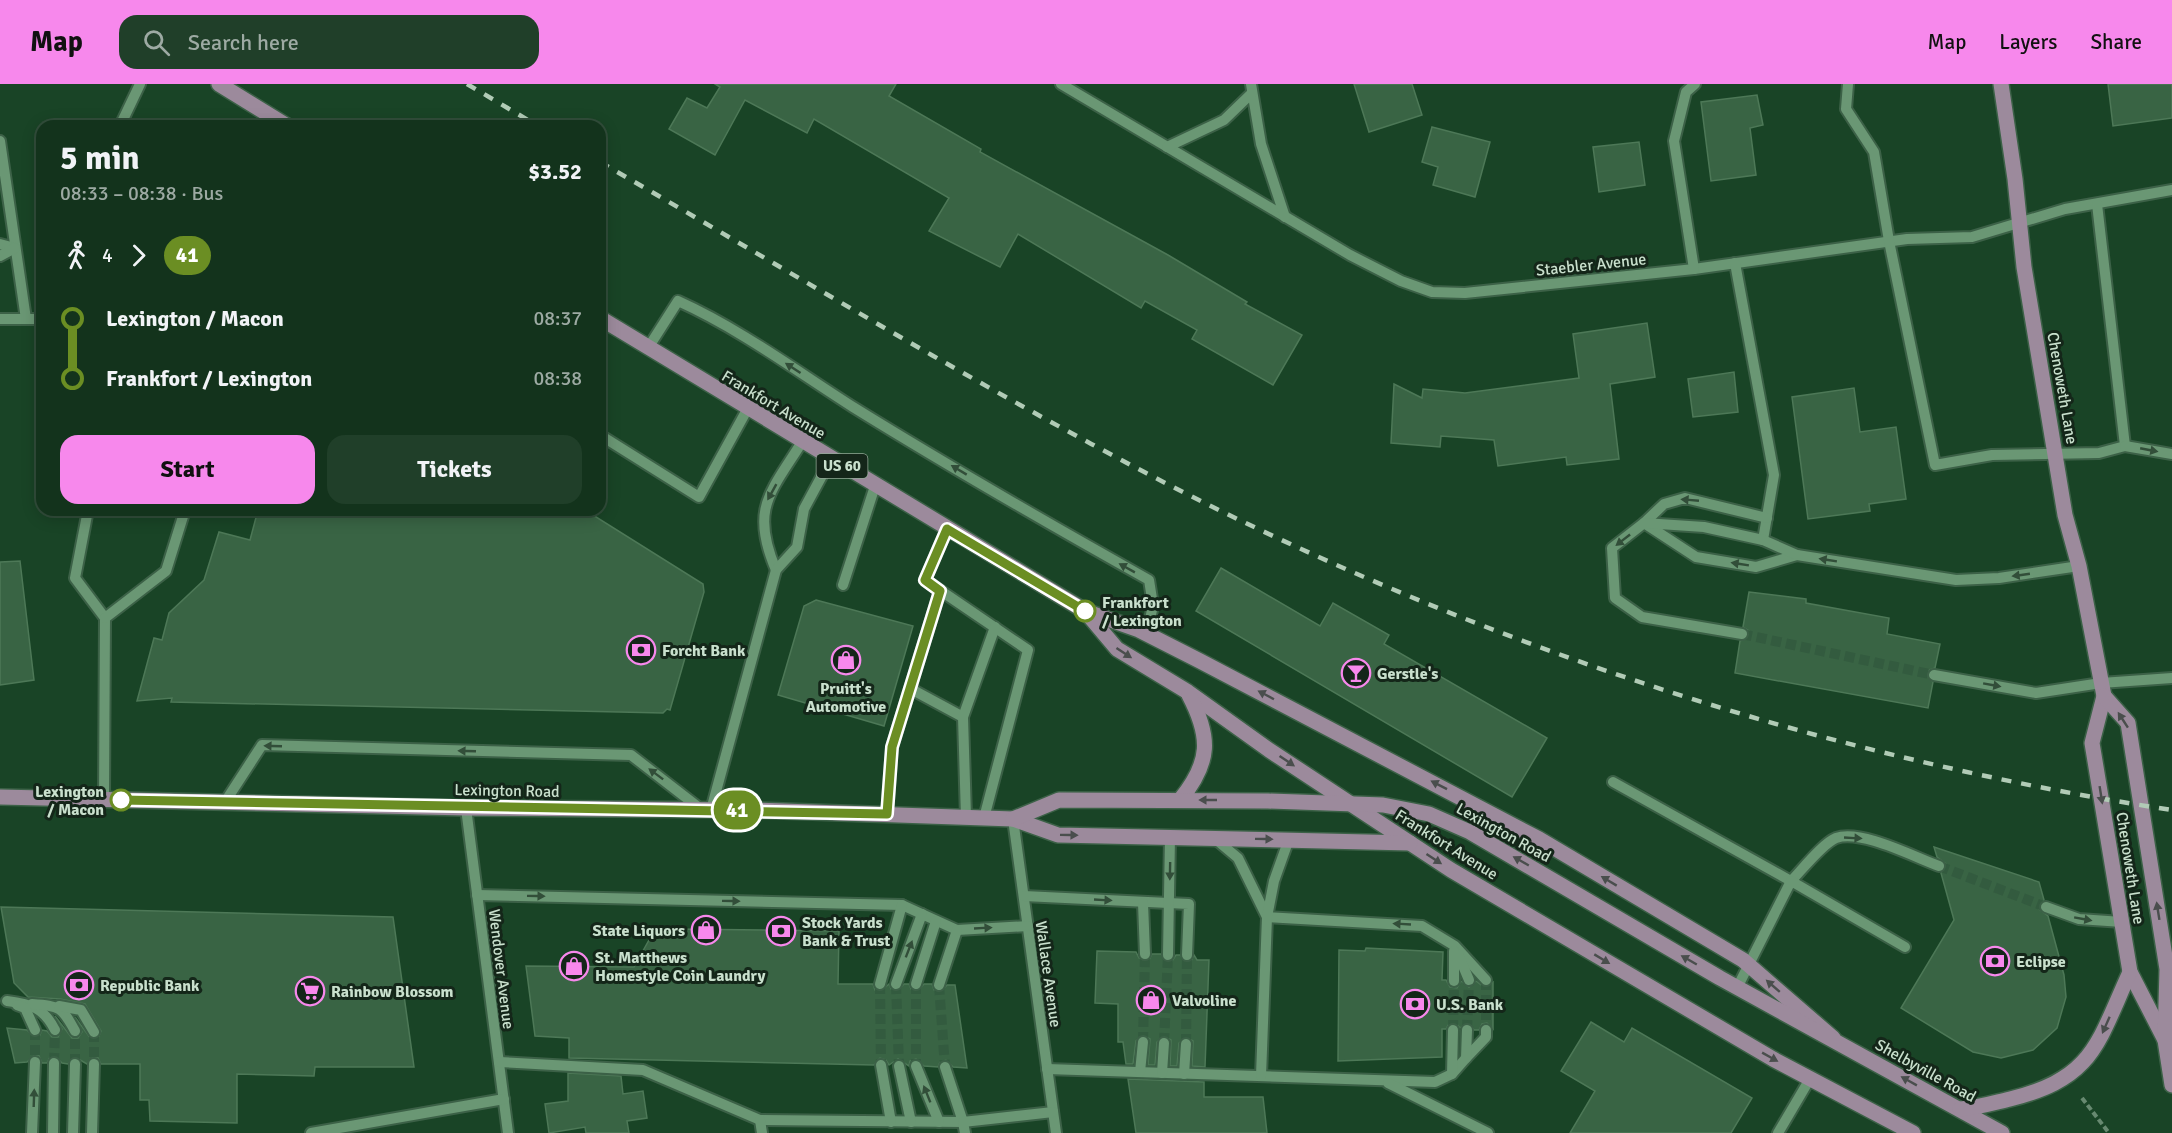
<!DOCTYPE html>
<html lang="en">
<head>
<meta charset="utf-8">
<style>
	:root { --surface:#13331c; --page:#203f29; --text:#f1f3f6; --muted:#9daaa3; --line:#324e3b; --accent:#f788ec }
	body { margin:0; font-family:Signika,sans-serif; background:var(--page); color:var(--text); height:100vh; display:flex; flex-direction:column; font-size:22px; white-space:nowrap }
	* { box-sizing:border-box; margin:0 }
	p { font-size:20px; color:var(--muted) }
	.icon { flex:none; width:33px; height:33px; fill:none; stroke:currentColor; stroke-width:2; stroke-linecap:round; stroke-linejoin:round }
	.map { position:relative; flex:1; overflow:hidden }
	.details { position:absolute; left:36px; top:36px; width:570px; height:396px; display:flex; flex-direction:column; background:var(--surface); border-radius:18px; box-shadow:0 3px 15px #0003,0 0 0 2px var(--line) }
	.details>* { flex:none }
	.badge { padding:0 12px; border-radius:20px; font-size:21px; line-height:39px }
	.map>.badge { position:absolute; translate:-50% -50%; box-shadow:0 0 0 3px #fff }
	.legs { display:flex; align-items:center; gap:9px; height:66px; padding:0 24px; font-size:20px }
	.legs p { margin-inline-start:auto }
	.summary { display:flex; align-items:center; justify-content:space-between; height:102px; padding:0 24px }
	h1 { font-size:33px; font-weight:700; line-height:45px }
	.primary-button { display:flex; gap:12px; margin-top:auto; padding:12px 24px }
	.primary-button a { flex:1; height:69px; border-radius:18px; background:var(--accent); color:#111; font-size:24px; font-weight:700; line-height:69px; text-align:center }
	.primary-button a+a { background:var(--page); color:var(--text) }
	ul { padding:0 24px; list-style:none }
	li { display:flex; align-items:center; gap:21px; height:60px; font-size:22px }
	li i { display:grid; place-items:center; width:9px; height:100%; margin:0 8px; background:currentColor }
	li i::after { content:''; width:15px; height:15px; margin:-8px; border:4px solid; border-radius:50%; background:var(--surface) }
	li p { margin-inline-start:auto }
	li:first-child i { background:linear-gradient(#0000 50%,currentColor 0) }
	li:last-child i { background:linear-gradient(currentColor 50%,#0000 0) }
	header { display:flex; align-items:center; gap:36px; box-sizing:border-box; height:84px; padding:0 30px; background:var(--accent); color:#111 }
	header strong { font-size:28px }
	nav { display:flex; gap:33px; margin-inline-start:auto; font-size:21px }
	.search { width:420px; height:54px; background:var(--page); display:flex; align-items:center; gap:15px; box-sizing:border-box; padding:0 21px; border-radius:18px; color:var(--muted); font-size:22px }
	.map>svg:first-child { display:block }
</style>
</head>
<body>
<header>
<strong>Map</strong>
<div class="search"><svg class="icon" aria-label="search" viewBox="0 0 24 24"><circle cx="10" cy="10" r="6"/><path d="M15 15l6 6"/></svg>Search here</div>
<nav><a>Map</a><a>Layers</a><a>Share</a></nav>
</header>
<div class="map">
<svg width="2172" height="1049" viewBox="0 0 2172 1049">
	<rect width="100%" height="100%" fill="#194426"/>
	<!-- building -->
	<g fill="#396444" stroke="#4d7857" stroke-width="1.5">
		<polygon points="715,0 896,0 889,12 981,65 980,68 1168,171 1247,218 1245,220 1302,251 1273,301 1192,255 1197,246 1145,217 1141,224 1018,150 1000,183 929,147 949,114 814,35 807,49 745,16 715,71 669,45 687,14 707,24 720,3"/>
		<polygon points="1354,0 1412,0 1422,31 1369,48"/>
		<polygon points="2108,0 2172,0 2172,34 2113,42"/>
		<polygon points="1757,11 1763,41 1750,44 1756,91 1711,97 1701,18"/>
		<polygon points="1432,43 1490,58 1475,113 1433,101 1438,83 1422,78"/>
		<polygon points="1639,58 1645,101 1599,108 1593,63"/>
		<polygon points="1647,239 1655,293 1610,300 1619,375 1567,381 1566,373 1498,382 1494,356 1441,352 1440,363 1391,359 1394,300 1422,314 1423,305 1465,309 1579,294 1573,250"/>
		<polygon points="1734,288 1738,328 1693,333 1688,295"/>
		<polygon points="1854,304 1860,348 1896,343 1906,415 1869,420 1870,427 1808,435 1792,313"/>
		<polygon points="258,426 585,426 703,500 704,508 670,626 667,625 663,629 171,618 172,614 137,617 154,554 162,556 169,529 204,496 219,448 250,456"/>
		<polygon points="20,477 34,596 0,601 0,478"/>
		<polygon points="1221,484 1320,542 1333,519 1389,551 1384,560 1547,654 1512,713 1196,527"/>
		<polygon points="1749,508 1806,515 1806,519 1889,534 1887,550 1940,560 1935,584 1929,586 1927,590 1933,598 1928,624 1735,589 1740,557 1749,552 1749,547 1743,543"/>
		<polygon points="816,516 913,542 884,642 778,611 804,522"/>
		<polygon points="1934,763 2039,798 2044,816 2039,825 2048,832 2064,891 2066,913 2057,944 2033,966 2001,974 1973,968 1901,924 1954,836 1941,789 1946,780 1937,773"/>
		<polygon points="1,823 393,833 414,983 315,983 314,992 237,990 237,1039 150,1037 149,1016 140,1016 140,980 101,980 98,974 94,973 87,980 75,973 68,980 62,979 55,972 50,973 47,979 42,979 39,972 35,971 27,978 15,979 7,944 27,946 34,953 39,953 42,946 47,947 52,953 58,953 62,945 55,932 72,954 78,954 82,948 75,933 91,955 98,954 101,947 85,920 60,915 28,913 14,899"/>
		<polygon points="674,845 839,847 838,900 873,900 875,906 881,907 889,900 891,905 897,907 904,900 909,900 911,905 917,907 924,900 932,900 934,906 940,908 947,901 955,901 967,984 953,983 946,976 940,978 938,983 924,982 916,975 910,977 909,982 898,975 889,981 886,976 880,974 874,981 569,974 569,954 535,952 526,882 634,883 649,856 660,849"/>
		<polygon points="1366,864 1443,868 1442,896 1446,896 1450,903 1457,904 1461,897 1469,903 1476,897 1484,903 1493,898 1493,945 1487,939 1482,940 1479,946 1474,946 1468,939 1460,944 1456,939 1449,940 1446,945 1442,945 1442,973 1338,977 1339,866 1365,867"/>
		<polygon points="1097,867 1136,868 1139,874 1145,877 1149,876 1152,870 1161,870 1167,878 1172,877 1176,871 1180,871 1186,878 1191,877 1194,871 1197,876 1209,876 1205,983 1192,982 1193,957 1186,953 1179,959 1177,982 1170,982 1171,956 1164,952 1157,958 1155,981 1148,981 1150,955 1143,951 1136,957 1133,980 1126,980 1123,958 1118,958 1118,920 1095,919"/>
		<polygon points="1591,938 1624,958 1632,944 1752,1014 1731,1049 1570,1049 1595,1007 1561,987"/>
		<polygon points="568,989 621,992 623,1010 643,1007 647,1034 627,1037 629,1049 586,1049 585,1043 549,1049 545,1020 568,1017"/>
		<polygon points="1128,995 1204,998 1204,1013 1263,1013 1267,1049 1136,1049"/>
	</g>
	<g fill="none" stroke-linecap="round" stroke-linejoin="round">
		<!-- minor-tunnel -->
		<g stroke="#335b3f" stroke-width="10" stroke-dasharray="10 5" stroke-linecap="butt">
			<polyline points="1742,550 1934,591"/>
			<polyline points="1939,782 2046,823"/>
			<polyline points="1486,896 1486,946"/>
			<polyline points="880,900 881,981"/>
			<polyline points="896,900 899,982"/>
			<polyline points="916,900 916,982"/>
			<polyline points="939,901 945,983"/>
			<polyline points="35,946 35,978"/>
			<polyline points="1453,946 1454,897"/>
			<polyline points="1467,946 1469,896"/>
			<polyline points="94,948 94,980"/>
			<polyline points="1143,958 1145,870"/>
			<polyline points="1164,959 1168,871"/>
			<polyline points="1186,960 1187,871"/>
			<polyline points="54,979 55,946"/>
			<polyline points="75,980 75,947"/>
		</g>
		<!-- minor casing -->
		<g stroke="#3c6147" stroke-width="14">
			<g id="minor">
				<polyline points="1061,0 1350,171 1401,197 1432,208 1465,209 1694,185 1907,155 1972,153 2065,125 2172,106"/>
				<polyline points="1251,0 1261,60 1285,133"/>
				<polyline points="1848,0 1846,25 1874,68 1889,157 1935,381 1992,371 2099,369 2125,362 2097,120"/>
				<polyline points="120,42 140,0"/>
				<polyline points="0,57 26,235"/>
				<polyline points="1167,63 1224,36 1252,9"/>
				<polyline points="0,160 15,164"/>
				<polyline points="0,172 15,164"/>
				<polyline points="1735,179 1774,391 1763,456"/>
				<polyline points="1694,185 1674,57 1686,8 1695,0"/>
				<polyline points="0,235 42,235"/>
				<path d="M648,264L678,217C740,245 795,286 853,323C950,383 1049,440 1149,496L1153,521L1147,550"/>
				<polyline points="600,351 699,413 748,324"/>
				<polyline points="2125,362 2172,370"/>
				<polyline points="88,426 75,494 105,534 104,715"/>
				<polyline points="1767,434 1685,414 1664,420 1644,439 1696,473 1756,483 1797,471"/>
				<polyline points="947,445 925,496 1028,566 984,734"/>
				<path d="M776,486C750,425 770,409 802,358"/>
				<polyline points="843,501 875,402"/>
				<polyline points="105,534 166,487 185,426"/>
				<polyline points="1742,550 1642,533 1615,514 1612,464 1644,439 1704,443 1763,456 1797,471 1956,496 1999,494 2079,482"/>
				<polyline points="1934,591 2036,609 2101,599 2172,594"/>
				<polyline points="911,605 963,633"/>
				<path d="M1613,698L1791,797C1801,787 1823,759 1836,754C1861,745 1914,773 1939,782"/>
				<polyline points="225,718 262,661 631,671 702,726"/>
				<polyline points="466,724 508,1049"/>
				<polyline points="711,726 776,486 797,463 804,425 831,375"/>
				<polyline points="887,731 892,663 940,507"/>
				<polyline points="966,733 963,633 995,543"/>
				<polyline points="1013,735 1056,1049"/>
				<polyline points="1213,753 1238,774 1267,833"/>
				<polyline points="477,811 902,821 957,846 1028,842"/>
				<polyline points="1024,812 1189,820 1187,871"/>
				<polyline points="1143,819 1145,870"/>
				<polyline points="2046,823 2079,835 2122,838"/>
				<polyline points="1267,833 1422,842 1455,862 1486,896"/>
				<polyline points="1458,870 1469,896"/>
				<polyline points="1168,871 1170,752"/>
				<polyline points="1454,897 1454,867"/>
				<polyline points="880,900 902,821"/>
				<polyline points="896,900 922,830"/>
				<polyline points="916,900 936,837"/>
				<polyline points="939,901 957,846"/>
				<polyline points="1737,904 1791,797 1905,863"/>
				<path d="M7,917C31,920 44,924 55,946"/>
				<path d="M32,920C60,922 62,923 75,947"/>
				<polyline points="17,921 25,924 35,946"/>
				<polyline points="59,922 81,926 94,948"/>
				<polyline points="1466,974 1486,953 1486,946"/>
				<polyline points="499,978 643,986 760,1036 963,1038 945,983"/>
				<polyline points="881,981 891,1038"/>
				<polyline points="899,982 911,1038"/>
				<polyline points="916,982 939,1038"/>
				<polyline points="1047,985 1435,998 1452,990 1466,974 1467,946"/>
				<polyline points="1140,988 1143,958"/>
				<polyline points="1162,989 1164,959"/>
				<polyline points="1184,990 1186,960"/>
				<polyline points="1452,990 1453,946"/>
				<polyline points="1261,992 1267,833 1274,797 1289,755"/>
				<polyline points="1388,999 1488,1049"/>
				<polyline points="760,1036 762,1049"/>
				<polyline points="32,1049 35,978"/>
				<polyline points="53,1049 54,979"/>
				<polyline points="73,1049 75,980"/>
				<polyline points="92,1049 94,980"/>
				<polyline points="311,1049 504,1015"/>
				<polyline points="965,1049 963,1038 1053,1028"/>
				<polyline points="1778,1049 1811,993"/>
			</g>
		</g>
		<!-- major casing -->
		<g stroke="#3c6147" stroke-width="18">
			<g id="major">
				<polyline points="219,0 287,42"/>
				<polyline points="2001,0 2015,95 2024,183 2065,431 2079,482 2104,612 2092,659 2130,888 2165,956"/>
				<polyline points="600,234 1085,527 1139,546 1200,577 1539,755 1743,876 1833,954"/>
				<polyline points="1085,527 1117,565 1188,608 1269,666 1451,786 1773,975 1913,1049"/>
				<polyline points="2104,612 2128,639 2167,885 2165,956 2172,1001"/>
				<polyline points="0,713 466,724 752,726 1013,735 1058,751 1410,759"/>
				<path d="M1180,716C1211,678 1211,653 1189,611"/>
				<polyline points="1013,735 1059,716 1268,717 1383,721 1429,730 1470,748 1720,894 2002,1049"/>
				<path d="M1960,1025C1977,1024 1993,1019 2010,1015C2094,994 2097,960 2130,888"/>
			</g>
		</g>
		<!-- path -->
		<polyline stroke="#678970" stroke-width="4" stroke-dasharray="6 3" stroke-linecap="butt" points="2082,1014 2109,1049"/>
		<!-- minor -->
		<use href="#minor" stroke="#6a9774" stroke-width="10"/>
		<!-- major -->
		<use href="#major" stroke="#9c8a9c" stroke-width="15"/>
		<!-- rail -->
		<g stroke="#b1cbb6" stroke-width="4.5" stroke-dasharray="10 10" stroke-linecap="butt">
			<polyline points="467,0 538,42"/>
			<path d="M600,78C791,188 980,304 1177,405C1487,563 1828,674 2172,726"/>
		</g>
	</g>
	<!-- one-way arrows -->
	<defs><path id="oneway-solid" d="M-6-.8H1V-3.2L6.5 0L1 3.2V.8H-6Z" transform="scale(1.5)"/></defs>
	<g fill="#324e39">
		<use href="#oneway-solid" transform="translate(793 284) rotate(-147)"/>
		<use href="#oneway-solid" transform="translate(2149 366) rotate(11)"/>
		<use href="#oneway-solid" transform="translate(959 386) rotate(-149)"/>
		<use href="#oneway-solid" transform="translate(772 408) rotate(119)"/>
		<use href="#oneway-solid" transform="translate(1690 416) rotate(-175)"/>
		<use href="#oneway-solid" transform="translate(1623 456) rotate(142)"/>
		<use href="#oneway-solid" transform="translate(1828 476) rotate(-171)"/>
		<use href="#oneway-solid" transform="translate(1740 480) rotate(-171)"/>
		<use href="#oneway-solid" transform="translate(1127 484) rotate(-151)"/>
		<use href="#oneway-solid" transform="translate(2021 491) rotate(172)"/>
		<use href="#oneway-solid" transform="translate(1992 601) rotate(10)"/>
		<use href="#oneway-solid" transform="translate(273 662) rotate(-178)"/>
		<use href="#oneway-solid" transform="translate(467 667) rotate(-178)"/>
		<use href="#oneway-solid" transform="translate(656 690) rotate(-143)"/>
		<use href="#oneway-solid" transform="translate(1853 754) rotate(3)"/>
		<use href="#oneway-solid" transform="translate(1170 787) rotate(91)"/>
		<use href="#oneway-solid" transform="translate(536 812) rotate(1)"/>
		<use href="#oneway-solid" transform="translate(1103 816) rotate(3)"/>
		<use href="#oneway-solid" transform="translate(731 817) rotate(1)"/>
		<use href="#oneway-solid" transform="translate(2083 835) rotate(10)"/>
		<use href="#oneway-solid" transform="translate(1402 840) rotate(-177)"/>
		<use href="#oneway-solid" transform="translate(983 844) rotate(-3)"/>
		<use href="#oneway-solid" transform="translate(909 865) rotate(-69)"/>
		<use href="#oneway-solid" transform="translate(927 1010) rotate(-112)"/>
		<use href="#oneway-solid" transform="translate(34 1014) rotate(-88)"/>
	</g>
	<g fill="#4a4e4d">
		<use href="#oneway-solid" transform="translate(1124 569) rotate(33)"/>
		<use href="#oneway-solid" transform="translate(1266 611) rotate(-152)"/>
		<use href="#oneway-solid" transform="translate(2123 636) rotate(-123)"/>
		<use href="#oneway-solid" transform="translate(1287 677) rotate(34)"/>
		<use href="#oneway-solid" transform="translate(1439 701) rotate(-153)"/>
		<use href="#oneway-solid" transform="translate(2101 711) rotate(81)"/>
		<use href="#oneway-solid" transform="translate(1208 716) rotate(-180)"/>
		<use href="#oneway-solid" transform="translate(1069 751) rotate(1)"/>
		<use href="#oneway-solid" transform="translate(1264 755) rotate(1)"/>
		<use href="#oneway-solid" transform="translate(1434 775) rotate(33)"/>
		<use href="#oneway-solid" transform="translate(1521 777) rotate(-150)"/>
		<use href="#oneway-solid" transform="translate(1609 797) rotate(-149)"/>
		<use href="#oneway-solid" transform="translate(2158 827) rotate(-99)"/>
		<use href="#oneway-solid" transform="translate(1602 875) rotate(31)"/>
		<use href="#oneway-solid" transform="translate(1689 876) rotate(-150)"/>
		<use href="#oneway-solid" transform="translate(1773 902) rotate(-139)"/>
		<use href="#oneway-solid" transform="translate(2106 941) rotate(114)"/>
		<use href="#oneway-solid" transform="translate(1770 973) rotate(29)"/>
		<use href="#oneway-solid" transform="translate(1909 997) rotate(-151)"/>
	</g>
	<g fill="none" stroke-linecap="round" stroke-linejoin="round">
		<!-- line-1 casing -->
		<g stroke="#fff" stroke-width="14">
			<polyline id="line-1" points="121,716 887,730 892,663 940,507 925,496 947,445 1085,527"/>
		</g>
		<!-- line-1 -->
		<use href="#line-1" stroke="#6b8e23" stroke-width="9"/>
	</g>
	<!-- icons -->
	<defs>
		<g id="bank-ring" transform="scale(1.5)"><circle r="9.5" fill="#142619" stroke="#f788ec" stroke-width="1.5"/><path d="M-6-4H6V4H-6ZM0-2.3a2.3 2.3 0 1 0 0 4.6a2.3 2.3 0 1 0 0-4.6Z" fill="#f788ec"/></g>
		<g id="shop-ring" transform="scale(1.5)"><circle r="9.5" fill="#142619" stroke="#f788ec" stroke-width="1.5"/><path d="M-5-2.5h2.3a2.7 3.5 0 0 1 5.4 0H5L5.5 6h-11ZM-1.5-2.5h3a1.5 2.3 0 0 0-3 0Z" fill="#f788ec"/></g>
		<g id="bar-ring" transform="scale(1.5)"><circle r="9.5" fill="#142619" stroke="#f788ec" stroke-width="1.5"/><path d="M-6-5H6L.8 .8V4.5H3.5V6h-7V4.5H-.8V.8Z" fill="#f788ec"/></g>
		<g id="supermarket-ring" transform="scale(1.5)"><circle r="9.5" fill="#142619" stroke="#f788ec" stroke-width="1.5"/><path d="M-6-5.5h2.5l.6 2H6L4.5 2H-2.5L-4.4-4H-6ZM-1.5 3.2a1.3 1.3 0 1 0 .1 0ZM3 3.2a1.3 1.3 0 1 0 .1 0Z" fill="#f788ec"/></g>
	</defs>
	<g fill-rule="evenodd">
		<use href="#bank-ring" x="641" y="566"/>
		<use href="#shop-ring" x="846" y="576"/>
		<use href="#bar-ring" x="1356" y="589"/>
		<use href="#shop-ring" x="706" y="846"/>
		<use href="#bank-ring" x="781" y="847"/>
		<use href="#bank-ring" x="1995" y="877"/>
		<use href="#shop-ring" x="574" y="882"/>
		<use href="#bank-ring" x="79" y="901"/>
		<use href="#supermarket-ring" x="310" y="907"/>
		<use href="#shop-ring" x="1151" y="916"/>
		<use href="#bank-ring" x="1415" y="920"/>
	</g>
	<!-- markers -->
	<g fill="#fff" stroke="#6b8e23" stroke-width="3">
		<circle cx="1085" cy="527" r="10"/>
		<circle cx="121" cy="716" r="10"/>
	</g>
	<g text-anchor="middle" stroke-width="6" stroke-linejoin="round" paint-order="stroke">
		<!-- shield labels -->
		<rect fill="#142619" stroke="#93a897" stroke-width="1.5" x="816.5" y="370" width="51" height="24" rx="4.5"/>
		<g font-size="15" font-weight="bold" fill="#c9e0cd">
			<text x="842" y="387">US 60</text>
		</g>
		<!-- street labels -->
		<g font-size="16" fill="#c9e0cd" stroke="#142619">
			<text transform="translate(1591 180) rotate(-6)" y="6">Staebler Avenue</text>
			<text transform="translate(2063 304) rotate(80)" y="6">Chenoweth Lane</text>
			<text transform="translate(774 320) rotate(31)" y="6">Frankfort Avenue</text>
			<text transform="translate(507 706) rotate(1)" y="6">Lexington Road</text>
			<text transform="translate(1504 748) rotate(29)" y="6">Lexington Road</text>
			<text transform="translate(1447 760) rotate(32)" y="6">Frankfort Avenue</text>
			<text transform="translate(2131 784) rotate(81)" y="6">Chenoweth Lane</text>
			<text transform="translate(502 885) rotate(83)" y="6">Wendover Avenue</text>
			<text transform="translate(1049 890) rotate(82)" y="6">Wallace Avenue</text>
			<text transform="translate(1926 986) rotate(29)" y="6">Shelbyville Road</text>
		</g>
		<!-- stop labels -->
		<g font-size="16" font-weight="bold" fill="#c9e0cd" stroke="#142619" text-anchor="start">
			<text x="1102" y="524">Frankfort<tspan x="1102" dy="18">/ Lexington</tspan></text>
			<text x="104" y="713" text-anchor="end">Lexington<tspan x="104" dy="18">/ Macon</tspan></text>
		</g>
		<!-- poi labels -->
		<g font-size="16" font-weight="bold" fill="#c9e0cd" stroke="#142619" text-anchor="start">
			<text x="662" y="572">Forcht Bank</text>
			<text x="1377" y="595">Gerstle's</text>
			<text x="846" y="610" text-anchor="middle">Pruitt's<tspan x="846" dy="18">Automotive</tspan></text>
			<text x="802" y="844">Stock Yards<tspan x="802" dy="18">Bank &amp; Trust</tspan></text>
			<text x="685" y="852" text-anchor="end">State Liquors</text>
			<text x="595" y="879">St. Matthews<tspan x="595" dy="18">Homestyle Coin Laundry</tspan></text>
			<text x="2016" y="883">Eclipse</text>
			<text x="100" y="907">Republic Bank</text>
			<text x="331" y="913">Rainbow Blossom</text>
			<text x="1172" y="922">Valvoline</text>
			<text x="1436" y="926">U.S. Bank</text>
		</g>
	</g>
</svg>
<b class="badge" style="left:737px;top:726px;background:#6b8e23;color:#fff">41</b>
<section class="details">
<div class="summary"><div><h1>5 min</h1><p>08:33 – 08:38 · Bus</p></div><b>$3.52</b></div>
<div class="legs"><svg class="icon" aria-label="walk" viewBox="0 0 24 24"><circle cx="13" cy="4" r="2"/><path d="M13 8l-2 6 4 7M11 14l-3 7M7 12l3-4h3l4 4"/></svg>4<svg class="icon" aria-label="forward" viewBox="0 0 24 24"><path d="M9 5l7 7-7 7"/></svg><b class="badge" style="background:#6b8e23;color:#fff">41</b></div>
<ul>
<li><i style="color:#6b8e23"></i><b>Lexington / Macon</b><p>08:37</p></li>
<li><i style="color:#6b8e23"></i><b>Frankfort / Lexington</b><p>08:38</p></li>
</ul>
<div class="primary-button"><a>Start</a><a>Tickets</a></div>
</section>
</div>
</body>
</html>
